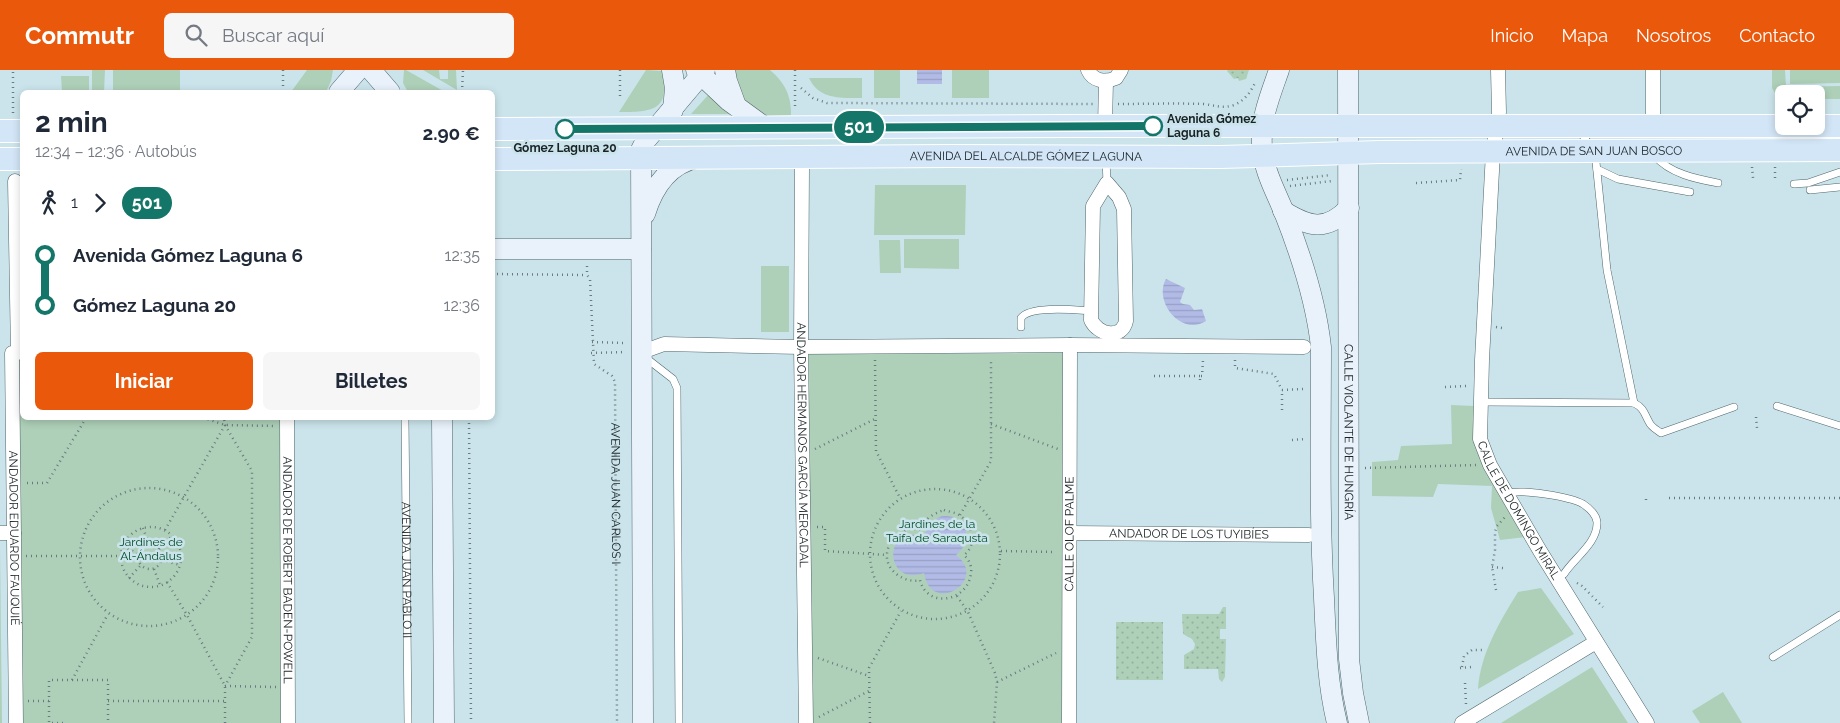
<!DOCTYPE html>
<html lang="es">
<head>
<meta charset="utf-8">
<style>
	:root { --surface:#fff; --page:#f6f6f7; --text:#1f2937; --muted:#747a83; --accent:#ea580c }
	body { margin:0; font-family:Raleway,sans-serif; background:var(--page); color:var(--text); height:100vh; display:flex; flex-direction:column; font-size:19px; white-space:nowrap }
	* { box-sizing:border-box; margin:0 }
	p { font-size:16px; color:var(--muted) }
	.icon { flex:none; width:28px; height:28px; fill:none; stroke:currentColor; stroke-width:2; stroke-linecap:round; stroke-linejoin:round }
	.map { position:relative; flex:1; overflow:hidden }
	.details { position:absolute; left:20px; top:20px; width:475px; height:330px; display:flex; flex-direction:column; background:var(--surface); border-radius:8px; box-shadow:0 2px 8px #0003 }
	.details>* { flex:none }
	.badge { padding:0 10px; border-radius:16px; font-size:18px; line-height:32px }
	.buttons { position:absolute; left:1775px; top:15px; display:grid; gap:10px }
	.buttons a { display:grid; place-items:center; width:50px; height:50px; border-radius:8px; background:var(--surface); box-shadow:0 2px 8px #0003; font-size:25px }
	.map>.badge { position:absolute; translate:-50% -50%; box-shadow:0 0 0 2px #fff }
	.legs { display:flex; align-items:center; gap:8px; height:55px; padding:0 15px; font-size:16px }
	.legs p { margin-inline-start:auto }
	.overview { display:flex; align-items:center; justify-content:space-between; height:85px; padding:0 15px }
	h1 { font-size:28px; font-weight:700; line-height:38px }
	.primary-button { display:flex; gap:10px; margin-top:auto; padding:10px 15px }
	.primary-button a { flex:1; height:58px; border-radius:8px; background:var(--accent); color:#fff; font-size:20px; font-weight:700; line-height:58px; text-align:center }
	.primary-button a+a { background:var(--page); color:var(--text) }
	ul { padding:0 15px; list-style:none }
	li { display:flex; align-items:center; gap:18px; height:50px; font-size:19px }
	li i { display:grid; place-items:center; width:8px; height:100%; margin:0 6px; background:currentColor }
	li i::after { content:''; width:12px; height:12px; margin:-6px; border:4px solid; border-radius:50%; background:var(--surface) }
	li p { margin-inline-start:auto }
	li:first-child i { background:linear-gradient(#0000 50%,currentColor 0) }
	li:last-child i { background:linear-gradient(currentColor 50%,#0000 0) }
	header { display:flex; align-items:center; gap:30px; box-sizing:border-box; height:70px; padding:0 25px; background:var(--accent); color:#fff }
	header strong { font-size:24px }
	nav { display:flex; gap:28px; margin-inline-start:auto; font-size:18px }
	.search { width:350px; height:45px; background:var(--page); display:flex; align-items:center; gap:12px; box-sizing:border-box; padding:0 18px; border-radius:8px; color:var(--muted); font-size:19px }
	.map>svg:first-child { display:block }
</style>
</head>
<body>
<header>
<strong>Commutr</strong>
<div class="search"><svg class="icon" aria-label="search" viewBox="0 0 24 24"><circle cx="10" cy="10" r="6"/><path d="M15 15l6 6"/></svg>Buscar aquí</div>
<nav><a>Inicio</a><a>Mapa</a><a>Nosotros</a><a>Contacto</a></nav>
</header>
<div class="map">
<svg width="1840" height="653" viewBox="0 0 1840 653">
	<defs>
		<pattern id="garden-dots" width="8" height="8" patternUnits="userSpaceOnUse" patternTransform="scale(1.25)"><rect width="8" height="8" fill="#aed0b8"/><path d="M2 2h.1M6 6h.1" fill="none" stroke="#95b29e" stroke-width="1.8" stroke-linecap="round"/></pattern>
		<pattern id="water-rules" width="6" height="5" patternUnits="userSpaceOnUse" patternTransform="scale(1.25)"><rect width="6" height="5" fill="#b1bbe6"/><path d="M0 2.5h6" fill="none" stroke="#98a0c5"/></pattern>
	</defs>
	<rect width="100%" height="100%" fill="#cbe4eb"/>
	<!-- green -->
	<g fill="#aed0b8">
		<polygon points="92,0 105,0 104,22 92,22"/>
		<rect x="113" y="0" width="67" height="22"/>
		<polygon points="307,0 333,0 331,11 326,22 291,22"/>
		<polygon points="404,0 406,0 445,22 408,22 403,13"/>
		<polygon points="423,0 439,0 440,9 448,9 448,0 456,0 457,20"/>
		<path d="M646,0L662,1C671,41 652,42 619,42Z"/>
		<path d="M734,0H770C785,13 791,25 791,45L767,46L758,42L741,27Z"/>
		<rect x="874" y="0" width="26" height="28"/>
		<rect x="952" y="0" width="37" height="28"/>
		<polygon points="1772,0 1785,0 1786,17 1840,16 1840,29 1816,29 1816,24 1784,24 1784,29 1776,25 1772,18"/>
		<polygon points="1790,0 1840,0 1840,13 1790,14"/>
		<polygon points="61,6 89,6 89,22 62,22"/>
		<path d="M809,8H862V28C842,28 819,30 809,8Z"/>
		<polygon points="710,23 733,44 691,44"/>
		<polygon points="875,115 966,115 965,165 874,165"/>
		<polygon points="904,169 959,169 959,199 904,198"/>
		<polygon points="879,170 900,170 901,203 880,203"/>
		<rect x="761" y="196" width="28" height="66"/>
		<polygon points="1064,283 1066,653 811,653 809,284"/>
		<polygon points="17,290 22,290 22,348 281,348 284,653 23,653"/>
		<polygon points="1451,335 1474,336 1474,345 1527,467 1500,470 1491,438 1492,416 1438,414 1433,427 1372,426 1372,392 1398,390 1401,376 1452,374"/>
		<polygon points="0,478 2,653 0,653"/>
		<path d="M1541,518L1574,564L1478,619C1480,584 1500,551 1518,522Z"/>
		<polygon points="1592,597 1628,653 1501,653"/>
		<polygon points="1723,622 1742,653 1700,653 1692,641"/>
	</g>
	<!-- garden -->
	<g fill="url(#garden-dots)">
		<polygon points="1228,0 1249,0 1246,9 1239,11 1238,8 1234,9 1227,1"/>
		<polygon points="1223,537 1226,537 1226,559 1220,559 1220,569 1226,569 1225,607 1222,612 1219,609 1218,599 1184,599 1184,585 1194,579 1195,574 1192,569 1183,564 1182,544 1219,544"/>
		<rect x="1116" y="552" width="47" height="58"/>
	</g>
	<!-- water -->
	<g fill="url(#water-rules)">
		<rect x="917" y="0" width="25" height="14"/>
		<path d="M1166,209L1185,218L1180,232L1183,234L1190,235L1194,240L1202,239L1206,251C1181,267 1153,231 1166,209Z"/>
		<path d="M942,446C946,446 952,446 955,448C972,456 968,476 956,485C990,510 931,547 924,503C884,518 882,452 924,467C928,455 932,450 942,446Z"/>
	</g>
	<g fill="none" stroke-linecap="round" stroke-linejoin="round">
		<!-- lane casing -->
		<g stroke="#4f666b" stroke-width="8">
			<g id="lane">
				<polyline points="1580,62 1595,82 1607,200 1634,333"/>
				<path d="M1655,86C1670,104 1697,109 1718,113"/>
				<polyline points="1106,89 1107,113"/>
				<polyline points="1597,99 1618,109 1690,122"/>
				<polyline points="1794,114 1808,113 1840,102"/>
				<polyline points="1810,120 1840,117"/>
				<path d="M1021,257V248C1030,235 1076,240 1091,241"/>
				<polyline points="646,288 673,309 677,318 679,653"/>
				<path d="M1481,332L1634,333C1644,338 1644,343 1649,352C1651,357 1657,360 1661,363L1734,337"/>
				<polyline points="1777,336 1840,356"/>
				<path id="s2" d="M405,348L408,653"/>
				<path d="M1507,424C1519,418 1571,427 1583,434C1589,438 1596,444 1597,452C1598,473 1574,488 1564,504L1557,508"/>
				<polyline points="1773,587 1840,545"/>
			</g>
		</g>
		<!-- street casing -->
		<g stroke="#4f666b" stroke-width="15">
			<g id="street">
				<path d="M1088,0C1093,11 1105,13 1116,8L1121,0"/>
				<path id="s3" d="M1498,0L1499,42L1493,82L1482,290L1480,369L1490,395L1540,481L1647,653"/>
				<polyline points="1653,0 1653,57"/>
				<polyline points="1105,56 1106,11"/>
				<path id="s4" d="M802,96L801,277L806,653"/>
				<polyline points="15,111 18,283"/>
				<path d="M1107,113L1119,127L1124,139L1126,251C1122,270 1098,265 1091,250L1093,136Z"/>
				<polyline points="642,282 664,274 801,277 1070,275 1304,277"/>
				<path id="s5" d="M12,283L16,653"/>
				<path id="s6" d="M287,348L288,653"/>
				<polyline points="0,463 14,463"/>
				<path id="s7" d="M1070,463L1309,465"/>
				<path id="s8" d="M1069,653L1070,275"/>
				<polyline points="1462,653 1596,572"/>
			</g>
		</g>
		<!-- secondary casing -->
		<g stroke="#4f666b" stroke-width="21">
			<g id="secondary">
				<polyline points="371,0 390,22"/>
				<polyline points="672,0 675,18 673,40"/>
				<polyline points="696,0 729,31 766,58"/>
				<polyline points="725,0 727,11 735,33"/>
				<path d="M1279,0C1270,26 1260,49 1262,77C1264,101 1275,120 1284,142C1301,185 1316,231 1321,277C1321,361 1319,445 1324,528C1326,570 1327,612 1337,653"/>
				<path id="s9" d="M1348,0L1349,589L1353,623L1359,653"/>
				<polyline points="339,22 358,0"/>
				<path d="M1283,141C1309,157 1326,162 1349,138"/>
				<path d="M645,144C653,118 668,94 697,88"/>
				<polyline points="492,179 641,179"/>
				<polyline points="442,348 444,653"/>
				<polyline points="643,653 641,80 646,70 705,0"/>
			</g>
		</g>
		<!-- primary casing -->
		<g stroke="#fff" stroke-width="24">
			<g id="primary">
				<polyline points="492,59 1064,56 1840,56"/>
				<polyline points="0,61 22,61"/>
				<polyline points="0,89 22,89"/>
				<path id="s10" d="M492,89L948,86L1221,87L1379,82L1840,80"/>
			</g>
		</g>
		<!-- path -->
		<g stroke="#6a7b7f" stroke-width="2.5" stroke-dasharray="1 4" stroke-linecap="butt">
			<polyline points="620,0 620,27"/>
			<polyline points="795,0 795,40"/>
			<polyline points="801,18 813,28 827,33 1093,34"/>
			<polyline points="283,21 283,0"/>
			<polyline points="462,22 463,0"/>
			<path d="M1118,34C1146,34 1175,33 1203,34C1214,35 1223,39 1234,35C1244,31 1250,23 1255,13"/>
			<polyline points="13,43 13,0"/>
			<polyline points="1752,97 1753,108"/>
			<polyline points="1775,108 1775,96"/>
			<polyline points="1287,110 1331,105"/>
			<polyline points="1416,113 1460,110 1461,99"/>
			<polyline points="1290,116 1332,111"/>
			<path id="s1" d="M587,196V205L590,209L594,294L612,306L615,312L617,653"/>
			<polyline points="492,204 587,205"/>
			<polyline points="1496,257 1502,258"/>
			<polyline points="592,272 625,273"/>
			<polyline points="492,282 497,282"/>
			<polyline points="591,283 626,282"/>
			<polyline points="875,290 876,381 900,428"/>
			<polyline points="1235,290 1235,298 1274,304 1282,320"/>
			<polyline points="1154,306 1200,306"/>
			<polyline points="1200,310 1200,306 1202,306 1203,290"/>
			<polyline points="1445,317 1467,316"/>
			<polyline points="1282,340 1282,320 1304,319"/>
			<polyline points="1756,347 1757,358"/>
			<polyline points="193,348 204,348 225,355 275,356"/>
			<polyline points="469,348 471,653"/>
			<polyline points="991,354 1058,379"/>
			<polyline points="225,355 252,401 252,567 225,616"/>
			<polyline points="1292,370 1305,369"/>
			<polyline points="815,379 875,349"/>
			<polyline points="1365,398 1476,395"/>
			<polyline points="27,413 47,413 86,348"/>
			<circle cx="149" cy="487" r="69"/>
			<circle cx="935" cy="484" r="65"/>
			<polyline points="1669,428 1840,428"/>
			<polyline points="1646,430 1646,428"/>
			<path d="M944,440C949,442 955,442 959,445C972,453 978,475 964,485C969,490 972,496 971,503C968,532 927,539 920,510C906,514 885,501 887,484C888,468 905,455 921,460C925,448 933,444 944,440Z"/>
			<polyline points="960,445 991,391 991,289"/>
			<circle cx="151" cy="487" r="30"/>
			<polyline points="817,457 825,457 825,481 887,485"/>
			<polyline points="143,458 149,475"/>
			<polyline points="165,460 225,355 224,348"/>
			<circle cx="150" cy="487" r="12"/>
			<polyline points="123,477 139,484"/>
			<polyline points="159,479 172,466"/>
			<polyline points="1001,481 1056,482"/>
			<polyline points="26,486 121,486"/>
			<polyline points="162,490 180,495"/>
			<polyline points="1492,497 1503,498"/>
			<polyline points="154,499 160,515"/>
			<polyline points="129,508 141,495"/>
			<polyline points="167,512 187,545 225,616 225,653"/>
			<polyline points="1577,513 1582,516 1603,537"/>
			<polyline points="1496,520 1492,497 1495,480 1495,462 1497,456 1505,447"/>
			<polyline points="957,526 968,542 995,603 997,612 994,653"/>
			<polyline points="818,588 869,606"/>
			<polyline points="1462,597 1464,586 1472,580 1483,580"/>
			<polyline points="1460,598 1472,597"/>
			<polyline points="72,610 108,544"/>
			<polyline points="997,612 1056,583"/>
			<polyline points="1465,613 1466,634"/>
			<polyline points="225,616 276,617"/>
			<polyline points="28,631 49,631"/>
			<polyline points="108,631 225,631"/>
			<polyline points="819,647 869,621"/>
			<polyline points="63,653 49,653 49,610 108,610 108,653"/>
			<polyline points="870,653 869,598 901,541"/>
		</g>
		<!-- lane -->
		<use href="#lane" stroke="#fff" stroke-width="7"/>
		<!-- street -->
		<use href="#street" stroke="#fff" stroke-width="14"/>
		<!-- secondary -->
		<use href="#secondary" stroke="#e9f2fb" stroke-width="20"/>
		<!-- primary -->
		<use href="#primary" stroke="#d3e6f7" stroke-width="22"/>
	</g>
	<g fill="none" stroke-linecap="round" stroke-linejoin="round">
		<!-- line-1 casing -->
		<g stroke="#fff" stroke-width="11">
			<polyline id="line-1" points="565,59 1153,56"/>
		</g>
		<!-- line-1 -->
		<use href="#line-1" stroke="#147668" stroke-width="8"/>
	</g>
	<!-- markers -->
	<g fill="#fff" stroke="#147668" stroke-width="2.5">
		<circle cx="1153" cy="56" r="9"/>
		<circle cx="565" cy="59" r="9"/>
	</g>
	<g text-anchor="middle" stroke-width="5" stroke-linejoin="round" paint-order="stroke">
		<!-- stop labels -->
		<g font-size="12" font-weight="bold" fill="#192325" stroke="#cbe4eb" text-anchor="start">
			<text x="1167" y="53">Avenida Gómez<tspan x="1167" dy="14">Laguna 6</tspan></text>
			<text x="565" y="82" text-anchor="middle">Gómez Laguna 20</text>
		</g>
		<!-- street labels -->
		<g font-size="12" fill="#192325" stroke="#cbe4eb">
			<text dy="4" stroke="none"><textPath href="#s10" startOffset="1102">AVENIDA DE SAN JUAN BOSCO</textPath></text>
			<text dy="4" stroke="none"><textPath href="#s10" startOffset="534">AVENIDA DEL ALCALDE GÓMEZ LAGUNA</textPath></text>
			<text dy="4" stroke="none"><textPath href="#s9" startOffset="362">CALLE VIOLANTE DE HUNGRÍA</textPath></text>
			<text dy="4" stroke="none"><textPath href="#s4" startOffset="279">ANDADOR HERMANOS GARCÍA MERCADAL</textPath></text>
			<text dy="4" stroke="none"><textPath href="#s1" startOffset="239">AVENIDA JUAN CARLOS I</textPath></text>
			<text dy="4" stroke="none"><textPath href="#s3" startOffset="451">CALLE DE DOMINGO MIRAL</textPath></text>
			<text dy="4" stroke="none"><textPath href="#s8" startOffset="189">CALLE OLOF PALME</textPath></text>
			<text dy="4" stroke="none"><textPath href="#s7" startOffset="119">ANDADOR DE LOS TUYIBÍES</textPath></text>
			<text dy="4" stroke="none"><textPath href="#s5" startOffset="185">ANDADOR EDUARDO FAUQUIÉ</textPath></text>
			<text dy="4" stroke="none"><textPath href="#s6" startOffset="152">ANDADOR DE ROBERT BADEN-POWELL</textPath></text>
			<text dy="4" stroke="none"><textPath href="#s2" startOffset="152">AVENIDA JUAN PABLO II</textPath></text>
		</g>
		<!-- park labels -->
		<g font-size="12" fill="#004d28" stroke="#cbe4eb">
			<text x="937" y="458">Jardines de la<tspan x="937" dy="14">Taifa de Saraqusta</tspan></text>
			<text x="151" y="476">Jardines de<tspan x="151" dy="14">Al-Ándalus</tspan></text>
		</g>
	</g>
</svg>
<div class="buttons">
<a><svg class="icon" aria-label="locate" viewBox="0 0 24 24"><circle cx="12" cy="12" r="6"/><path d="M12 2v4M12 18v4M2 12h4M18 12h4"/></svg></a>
</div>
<b class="badge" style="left:859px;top:57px;background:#147668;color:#fff">501</b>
<section class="details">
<div class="overview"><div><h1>2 min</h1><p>12:34 – 12:36 · Autobús</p></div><b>2.90 €</b></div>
<div class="legs"><svg class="icon" aria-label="walk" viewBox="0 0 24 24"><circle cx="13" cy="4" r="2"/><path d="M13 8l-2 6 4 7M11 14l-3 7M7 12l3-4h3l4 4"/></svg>1<svg class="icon" aria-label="forward" viewBox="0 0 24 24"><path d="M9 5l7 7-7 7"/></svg><b class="badge" style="background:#147668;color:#fff">501</b></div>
<ul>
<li><i style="color:#147668"></i><b>Avenida Gómez Laguna 6</b><p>12:35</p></li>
<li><i style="color:#147668"></i><b>Gómez Laguna 20</b><p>12:36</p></li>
</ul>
<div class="primary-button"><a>Iniciar</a><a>Billetes</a></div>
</section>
</div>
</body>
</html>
